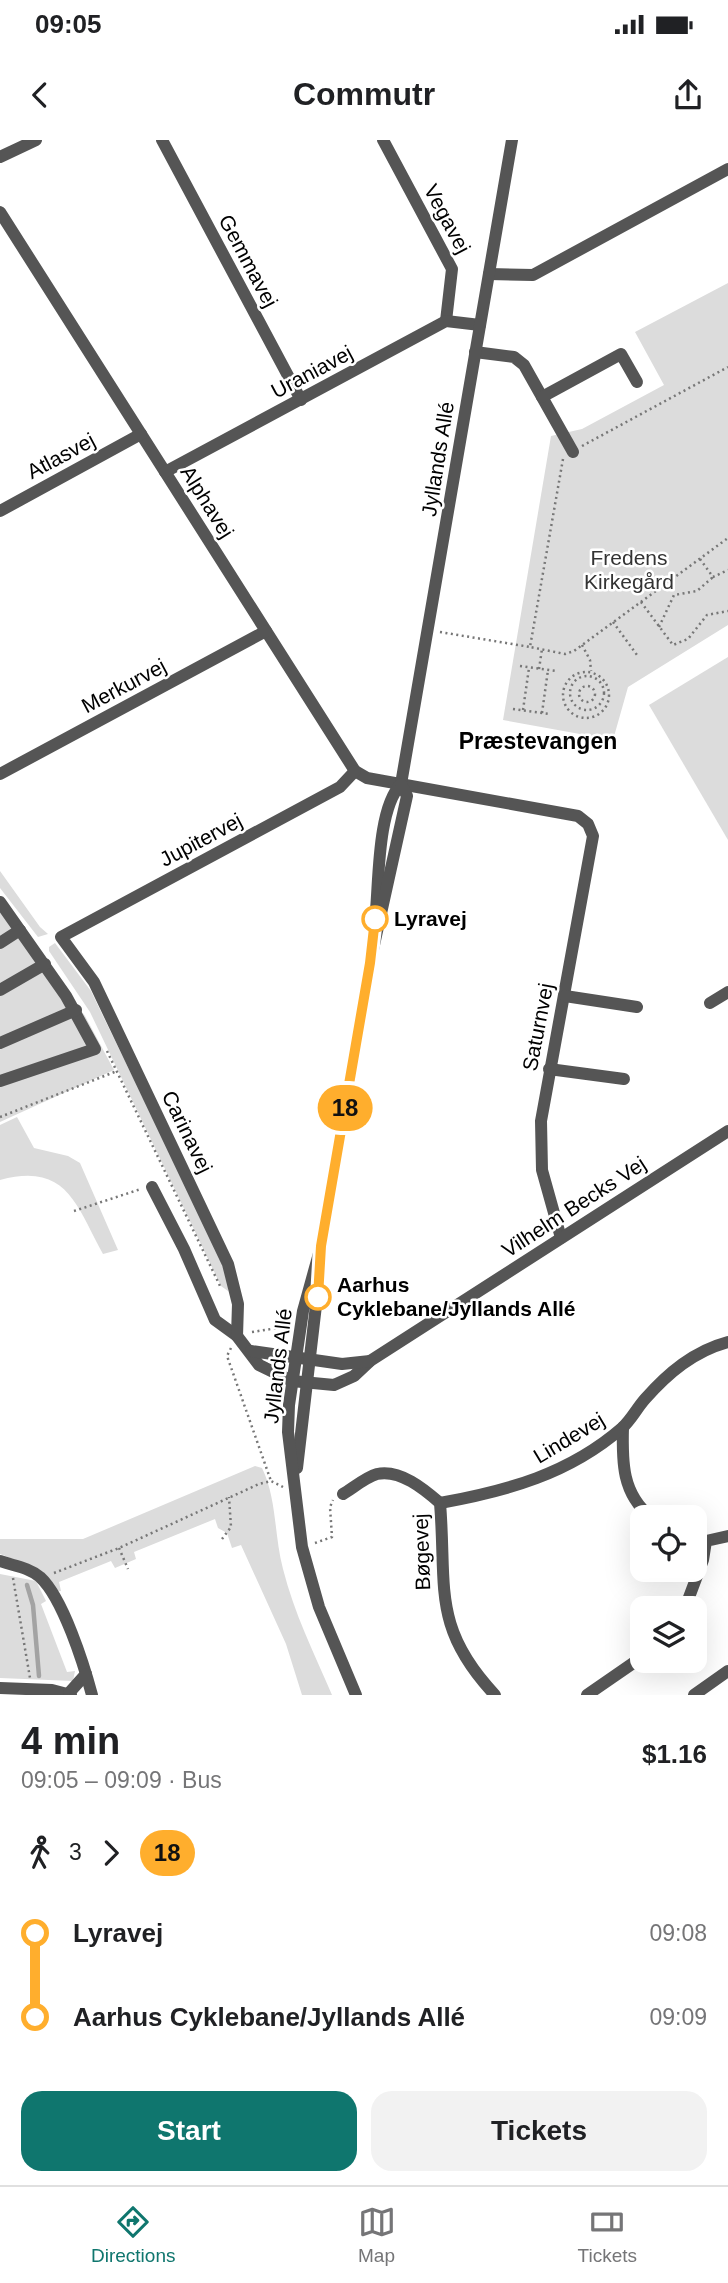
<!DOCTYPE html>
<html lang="en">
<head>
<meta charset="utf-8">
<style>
	:root { --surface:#fff; --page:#f2f2f2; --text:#202124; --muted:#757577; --line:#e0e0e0; --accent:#0f766e }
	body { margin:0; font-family:Helvetica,sans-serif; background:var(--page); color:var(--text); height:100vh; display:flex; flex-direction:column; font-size:26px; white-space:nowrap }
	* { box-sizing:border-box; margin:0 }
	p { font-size:23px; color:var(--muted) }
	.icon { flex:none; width:38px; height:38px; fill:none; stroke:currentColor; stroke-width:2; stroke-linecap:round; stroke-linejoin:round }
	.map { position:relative; height:1555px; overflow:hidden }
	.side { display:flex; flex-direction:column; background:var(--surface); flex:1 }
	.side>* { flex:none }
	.badge { padding:0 14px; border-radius:23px; font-size:24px; line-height:46px }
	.fabs { position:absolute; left:630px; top:1365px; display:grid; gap:14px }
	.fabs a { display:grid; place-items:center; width:77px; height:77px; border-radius:14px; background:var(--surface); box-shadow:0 7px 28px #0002; font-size:35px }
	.map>.badge { position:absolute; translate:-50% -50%; box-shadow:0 0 0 4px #fff }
	.legs { display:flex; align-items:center; gap:10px; height:77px; padding:0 21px; font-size:23px }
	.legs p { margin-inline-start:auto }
	.headline { display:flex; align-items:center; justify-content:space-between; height:119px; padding:0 21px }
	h1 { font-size:38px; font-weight:700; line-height:52px }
	.primary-button { display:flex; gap:14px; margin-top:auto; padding:14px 21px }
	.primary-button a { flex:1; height:80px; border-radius:21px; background:var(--accent); color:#fff; font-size:28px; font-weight:700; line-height:80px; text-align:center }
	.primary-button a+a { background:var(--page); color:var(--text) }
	ul { padding:0 21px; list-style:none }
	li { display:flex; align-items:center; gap:24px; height:84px; font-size:26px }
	li i { display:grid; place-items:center; width:10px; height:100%; margin:0 9px; background:currentColor }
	li i::after { content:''; width:18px; height:18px; margin:-9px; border:5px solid; border-radius:50%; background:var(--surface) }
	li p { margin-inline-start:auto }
	li:first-child i { background:linear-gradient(#0000 50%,currentColor 0) }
	li:last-child i { background:linear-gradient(currentColor 50%,#0000 0) }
	.status { display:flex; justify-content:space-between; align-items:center; height:49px; padding:0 35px; background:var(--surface); direction:ltr }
	.status svg { height:19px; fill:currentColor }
	header { display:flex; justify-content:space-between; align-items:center; height:91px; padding:0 21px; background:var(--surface); font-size:32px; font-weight:700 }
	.dock { display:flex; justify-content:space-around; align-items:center; height:98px; border-top:2px solid var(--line); background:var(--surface); font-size:19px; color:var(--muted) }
	.dock a { display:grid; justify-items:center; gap:4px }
	.dock .on { color:var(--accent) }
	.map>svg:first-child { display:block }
</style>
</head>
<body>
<div class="status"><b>09:05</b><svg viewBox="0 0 49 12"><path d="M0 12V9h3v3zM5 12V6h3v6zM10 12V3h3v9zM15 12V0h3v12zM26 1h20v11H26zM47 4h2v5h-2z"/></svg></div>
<header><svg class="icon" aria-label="back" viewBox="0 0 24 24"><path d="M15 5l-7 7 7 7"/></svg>Commutr<svg class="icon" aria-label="share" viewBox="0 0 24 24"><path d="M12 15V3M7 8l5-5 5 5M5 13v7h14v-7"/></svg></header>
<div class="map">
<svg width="728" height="1555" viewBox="0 0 728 1555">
	<rect width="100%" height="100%" fill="#fff"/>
	<!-- green -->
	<g fill="#dcdcdc">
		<polygon points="728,143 728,485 628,547 613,600 503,580 551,296 582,289 664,245 635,192"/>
		<polygon points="728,517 728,700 649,565"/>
		<polygon points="0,731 40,787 48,794 38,797 0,748"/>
		<polygon points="0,763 85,876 114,930 0,982"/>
		<polygon points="55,803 91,851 102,874 215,1106 229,1142 228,1151 221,1146 90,872 49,811 49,807"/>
		<path d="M17,977L34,1008L68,1016L80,1023L118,1110L103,1114C76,1065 67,1022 0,1040V985Z"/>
		<path d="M255,1326L262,1328C277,1359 274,1395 283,1429C294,1473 314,1513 332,1555H302L286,1504L241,1405L232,1408L227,1393L218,1388L215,1379L134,1412L136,1419L115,1428L111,1421L59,1442L61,1451L54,1452L16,1420L0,1414V1399H83Z"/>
		<polygon points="0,1434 36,1441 46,1461 41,1464 67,1532 75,1531 73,1541 0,1538"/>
	</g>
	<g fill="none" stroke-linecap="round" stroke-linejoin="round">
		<!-- stream -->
		<polyline stroke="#a3a3a3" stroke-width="4.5" points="27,1445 33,1465 39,1536"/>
		<!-- path -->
		<g stroke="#777" stroke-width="2.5" stroke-dasharray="2 3.5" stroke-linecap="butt">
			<polyline points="582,306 728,227"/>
			<polyline points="563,319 530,507 565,514 574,511 728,398"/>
			<polyline points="700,419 713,437 728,430"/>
			<polyline points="641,462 673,505 688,499 707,475 728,471"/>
			<polyline points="613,482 637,515"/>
			<polyline points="659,487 674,455 697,451 713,437"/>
			<polyline points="440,492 530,507"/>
			<polyline points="582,505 590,520 591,531"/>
			<polyline points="520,526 556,531"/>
			<polyline points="539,529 542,509"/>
			<circle cx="586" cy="555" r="23"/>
			<circle cx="587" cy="553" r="17"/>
			<circle cx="587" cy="554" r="8"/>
			<polyline points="513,569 550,574"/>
			<polyline points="523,570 529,528"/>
			<polyline points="542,573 548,530"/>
			<polyline points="107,911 221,1148"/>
			<polyline points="0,977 117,931"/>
			<polyline points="74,1071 141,1049"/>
			<polyline points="252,1192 290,1186"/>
			<polyline points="231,1208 227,1216 271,1341"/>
			<polyline points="222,1399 231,1387 229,1357"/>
			<polyline points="315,1403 332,1397 330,1367 333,1360"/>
			<polyline points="119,1408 128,1429"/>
			<polyline points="54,1433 119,1408 259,1344 271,1341 283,1347"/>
			<polyline points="13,1438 30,1538"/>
		</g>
		<!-- minor -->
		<g stroke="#555" stroke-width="12">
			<polyline points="162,0 301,260"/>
			<polyline points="383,0 452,129 446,181"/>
			<polyline points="0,17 36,0"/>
			<polyline points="0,72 355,631 367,638 578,676 588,684 593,696 541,981 542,1030 561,1098"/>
			<polyline points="489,134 533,135 728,29"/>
			<polyline points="475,212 514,217 524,225 573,312"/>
			<polyline points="542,257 621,214 637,242"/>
			<polyline points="165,332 446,181 480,185"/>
			<polyline points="0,371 141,294"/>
			<polyline points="0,634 266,491"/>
			<polyline points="0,762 66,856 95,909 0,941"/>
			<path d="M376,770C379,737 378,668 401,644L512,0"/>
			<polyline points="0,803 20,790"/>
			<polyline points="0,850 45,824"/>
			<polyline points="565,856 637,867"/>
			<polyline points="710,863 728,852"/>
			<polyline points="0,903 76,870"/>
			<polyline points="549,929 624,939"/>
			<polyline points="152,1047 184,1109 215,1180 237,1196 259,1225 292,1241 334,1245 354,1236 370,1221 728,991"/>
			<polyline points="237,1196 238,1164 228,1124 94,842 61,797 340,647 355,631"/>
			<polyline points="251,1211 342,1224 370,1221"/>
			<path d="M623,1287C622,1322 622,1354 651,1377"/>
			<polyline points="297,1328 320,1131"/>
			<path d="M343,1354C353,1348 366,1337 377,1334C400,1329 424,1349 440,1363C447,1447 431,1487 495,1555"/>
			<path d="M440,1363C507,1351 569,1334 622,1288C631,1280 637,1268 645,1259C668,1233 694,1211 728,1202"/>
			<path d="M0,1421C14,1426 28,1427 40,1437C63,1458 84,1525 92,1555"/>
			<polyline points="685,1468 703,1420 706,1401 728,1396"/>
			<polyline points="0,1548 52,1550 71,1555"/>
			<polyline points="69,1553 86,1534"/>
			<polyline points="356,1555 319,1467 302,1407 288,1292 289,1265 303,1171 321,1106 370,823 407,656 401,644"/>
			<polyline points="587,1555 642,1517"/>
			<polyline points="694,1555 728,1531"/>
		</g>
	</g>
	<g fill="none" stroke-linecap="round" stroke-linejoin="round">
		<!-- line-1 casing -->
		<g stroke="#fff" stroke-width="16">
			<polyline id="line-1" points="318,1157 321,1106 370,823 375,779"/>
		</g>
		<!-- line-1 -->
		<use href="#line-1" stroke="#ffae2d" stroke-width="10"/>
	</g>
	<!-- markers -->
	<g fill="#fff" stroke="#ffae2d" stroke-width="3.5">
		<circle cx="375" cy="779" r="12"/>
		<circle cx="318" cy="1157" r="12"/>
	</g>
	<g text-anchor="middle" stroke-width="5" stroke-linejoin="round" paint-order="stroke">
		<!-- street labels -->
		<g font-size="21" fill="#000" stroke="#fff">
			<text transform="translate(447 79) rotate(62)" y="7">Vegavej</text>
			<text transform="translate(248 121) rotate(62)" y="7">Gemmavej</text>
			<text transform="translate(312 232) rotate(-28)" y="7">Uraniavej</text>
			<text transform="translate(61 316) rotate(-28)" y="7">Atlasvej</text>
			<text transform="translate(438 319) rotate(-81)" y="7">Jyllands Allé</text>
			<text transform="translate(207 362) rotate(58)" y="7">Alphavej</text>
			<text transform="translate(124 546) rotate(-28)" y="7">Merkurvej</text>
			<text transform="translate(201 700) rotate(-28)" y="7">Jupitervej</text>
			<text transform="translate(538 887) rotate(-79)" y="7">Saturnvej</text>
			<text transform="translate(187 992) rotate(64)" y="7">Carinavej</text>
			<text transform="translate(574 1067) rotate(-33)" y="7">Vilhelm Becks Vej</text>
			<text transform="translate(278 1226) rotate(-83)" y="7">Jyllands Allé</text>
			<text transform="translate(569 1298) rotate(-31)" y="7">Lindevej</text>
			<text transform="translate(422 1412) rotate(-92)" y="7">Bøgevej</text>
		</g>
		<!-- park labels -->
		<g font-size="21" fill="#333" stroke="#fff">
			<text x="629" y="425">Fredens<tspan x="629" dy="24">Kirkegård</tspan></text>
		</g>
		<!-- stop labels -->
		<g font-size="21" font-weight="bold" fill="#000" stroke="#fff" text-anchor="start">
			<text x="394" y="786">Lyravej</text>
			<text x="337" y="1152">Aarhus<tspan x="337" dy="24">Cyklebane/Jyllands Allé</tspan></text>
		</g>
		<!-- neighbourhood labels -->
		<g font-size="23" font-weight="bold" fill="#000" stroke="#fff">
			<text x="538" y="609">Præstevangen</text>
		</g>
	</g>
</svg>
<div class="fabs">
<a><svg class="icon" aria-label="locate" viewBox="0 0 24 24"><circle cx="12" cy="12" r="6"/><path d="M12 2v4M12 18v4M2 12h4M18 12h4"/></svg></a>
<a><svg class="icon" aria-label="layers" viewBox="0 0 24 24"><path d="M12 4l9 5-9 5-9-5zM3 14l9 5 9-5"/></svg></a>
</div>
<b class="badge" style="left:345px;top:968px;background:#ffae2d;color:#111">18</b>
</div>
<section class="side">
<div class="headline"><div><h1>4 min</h1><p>09:05 – 09:09 · Bus</p></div><b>$1.16</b></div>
<div class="legs"><svg class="icon" aria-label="walk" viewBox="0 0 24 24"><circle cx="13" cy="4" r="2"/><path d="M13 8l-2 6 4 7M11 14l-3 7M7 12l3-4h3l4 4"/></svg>3<svg class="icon" aria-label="forward" viewBox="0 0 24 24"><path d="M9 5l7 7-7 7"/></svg><b class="badge" style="background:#ffae2d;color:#111">18</b></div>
<ul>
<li><i style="color:#ffae2d"></i><b>Lyravej</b><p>09:08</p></li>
<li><i style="color:#ffae2d"></i><b>Aarhus Cyklebane/Jyllands Allé</b><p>09:09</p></li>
</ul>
<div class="primary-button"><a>Start</a><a>Tickets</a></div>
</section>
<nav class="dock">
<a class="on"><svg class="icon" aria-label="directions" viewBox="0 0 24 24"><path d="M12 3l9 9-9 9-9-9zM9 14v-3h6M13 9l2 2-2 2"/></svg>Directions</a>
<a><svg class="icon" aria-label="map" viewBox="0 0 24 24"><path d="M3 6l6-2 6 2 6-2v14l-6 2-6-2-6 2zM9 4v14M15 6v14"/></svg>Map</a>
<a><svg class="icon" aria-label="tickets" viewBox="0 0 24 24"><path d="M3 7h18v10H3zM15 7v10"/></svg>Tickets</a>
</nav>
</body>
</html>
